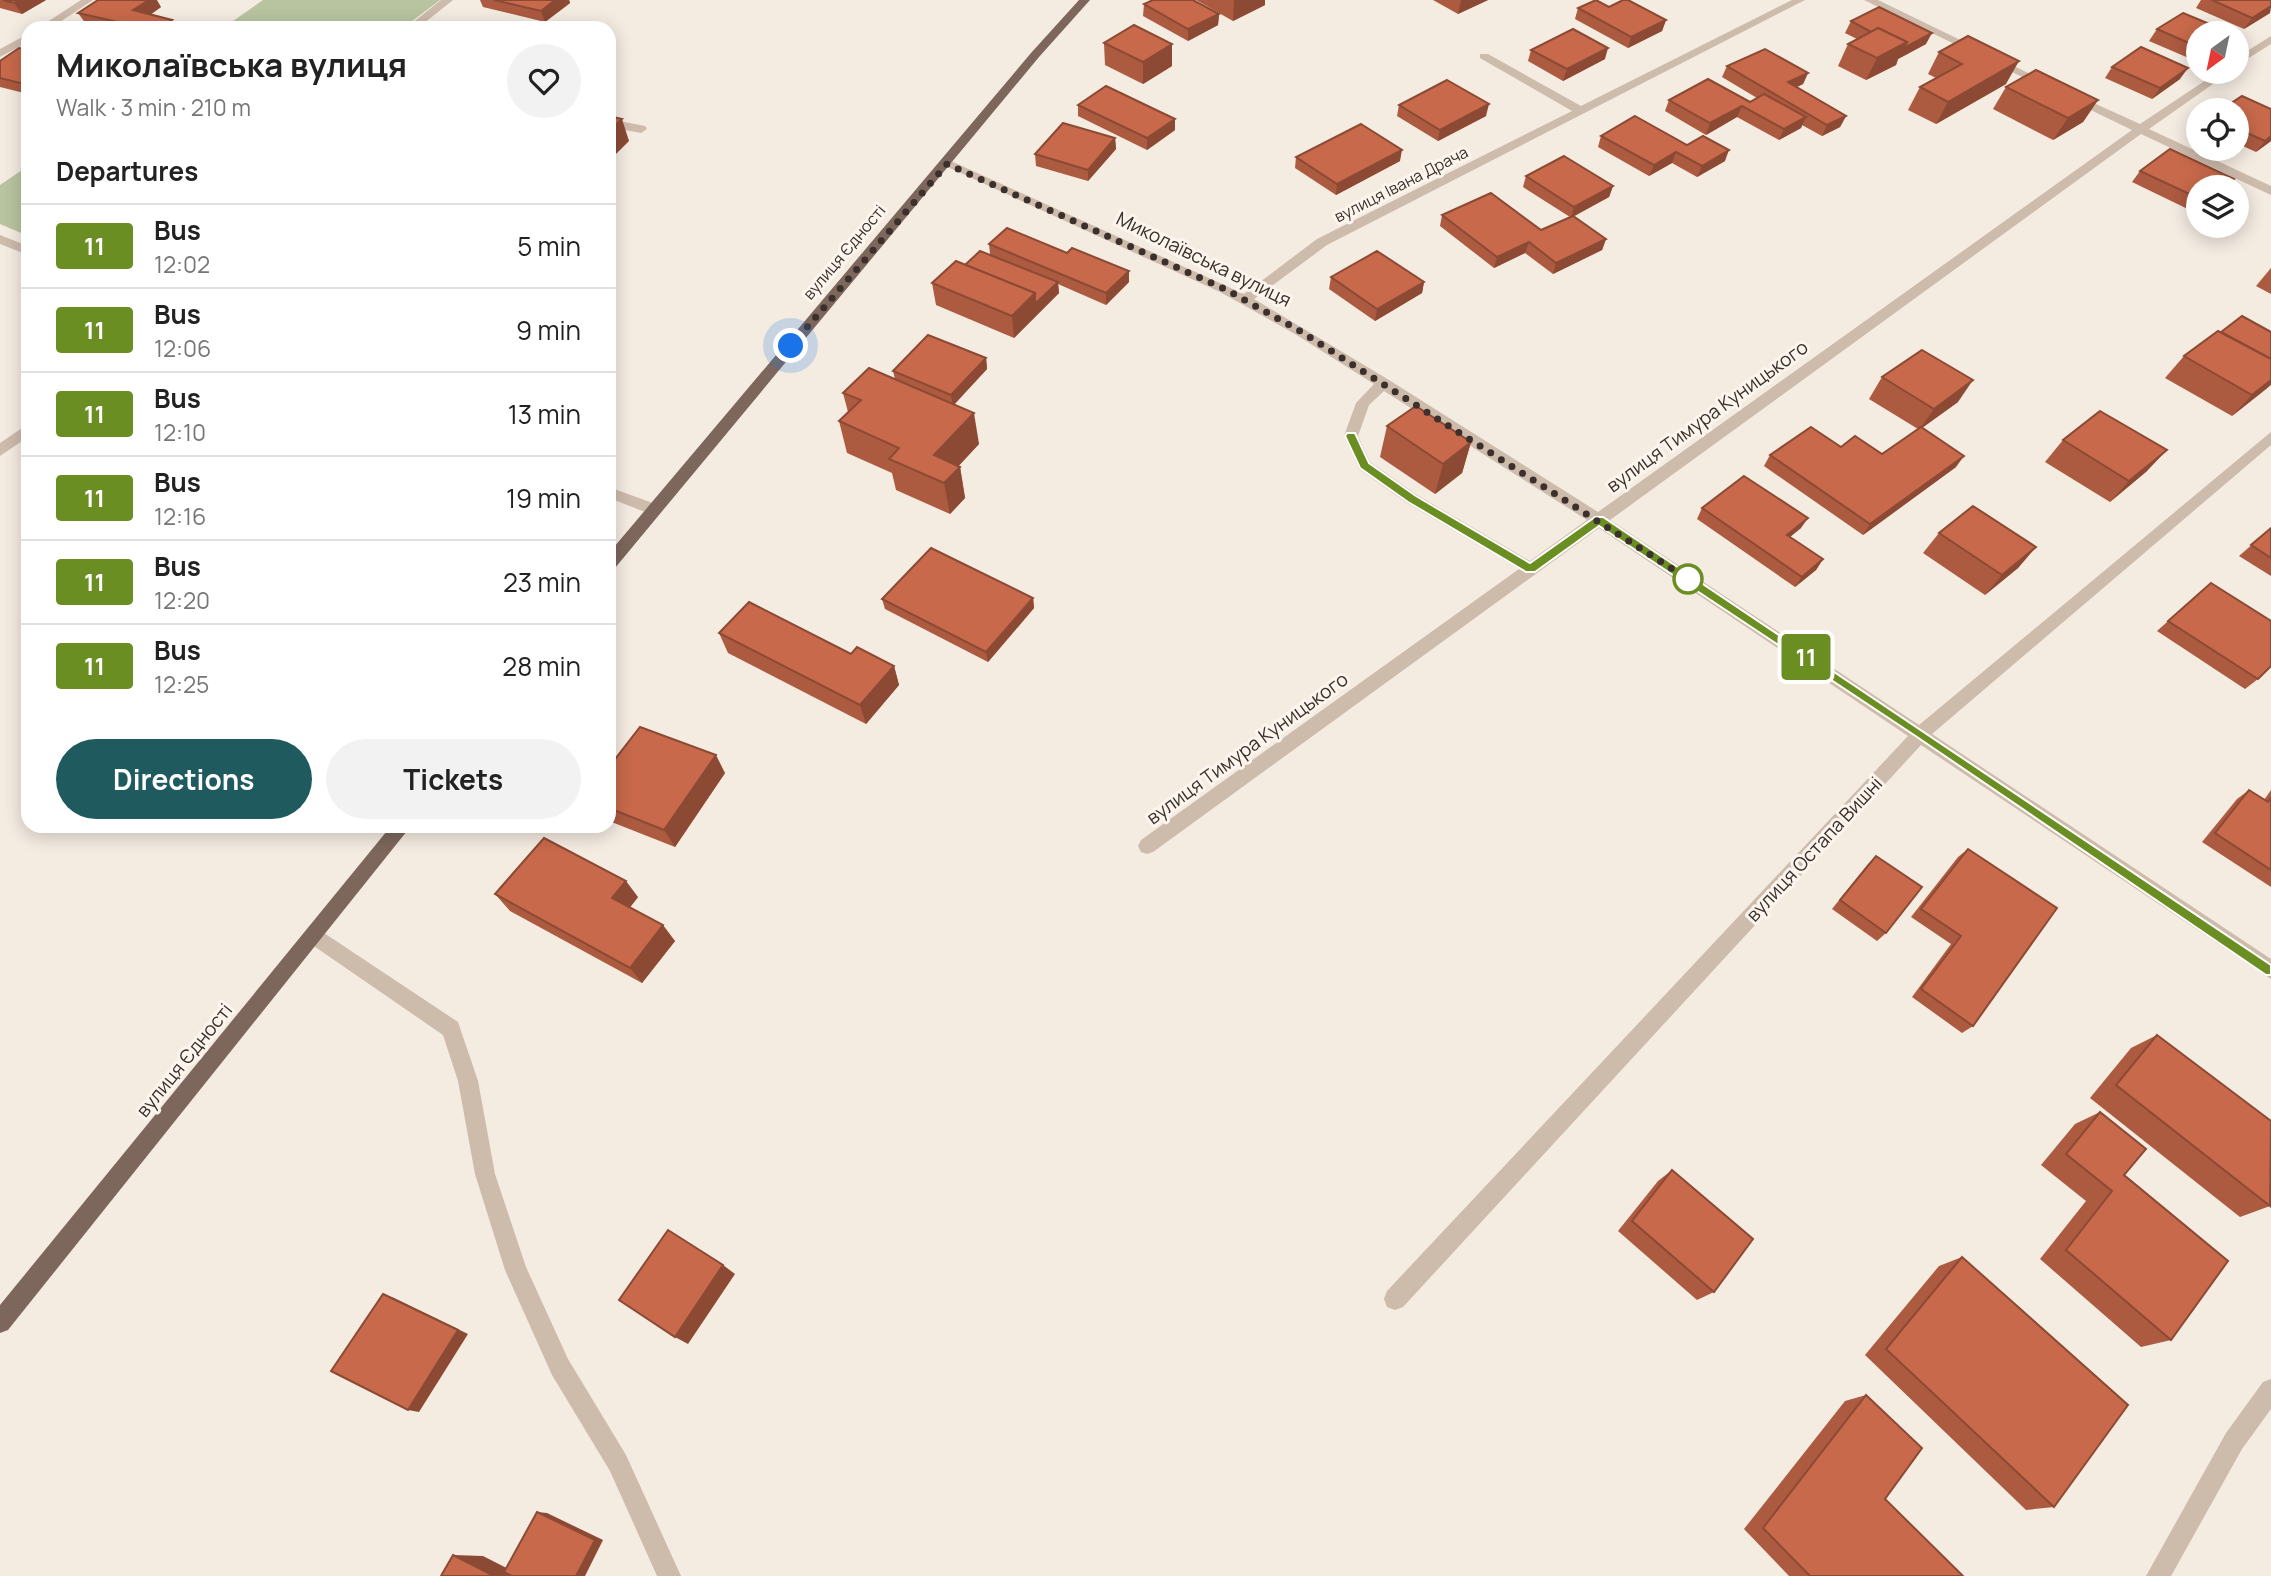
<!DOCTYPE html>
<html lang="en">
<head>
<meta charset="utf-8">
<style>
	:root { --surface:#fff; --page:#f2f2f2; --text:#222; --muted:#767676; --line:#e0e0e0; --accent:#1f5a5e }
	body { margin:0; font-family:Manrope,sans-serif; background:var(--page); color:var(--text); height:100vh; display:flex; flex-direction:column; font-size:26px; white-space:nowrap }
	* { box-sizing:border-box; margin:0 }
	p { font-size:23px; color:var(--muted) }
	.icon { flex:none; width:38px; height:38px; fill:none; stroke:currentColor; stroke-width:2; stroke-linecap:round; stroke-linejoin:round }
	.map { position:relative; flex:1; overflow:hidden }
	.sheet { position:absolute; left:21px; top:21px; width:595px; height:812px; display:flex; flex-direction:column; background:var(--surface); border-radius:21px; box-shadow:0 4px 18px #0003 }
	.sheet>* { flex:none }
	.badge { padding:0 14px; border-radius:5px; font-size:24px; line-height:46px }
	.needle { width:46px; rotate:213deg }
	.tools { position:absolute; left:2186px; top:21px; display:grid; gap:14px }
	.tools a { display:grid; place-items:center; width:63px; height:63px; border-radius:50%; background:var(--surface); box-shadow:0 4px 18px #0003; font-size:35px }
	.you { position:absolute; width:35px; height:35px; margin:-18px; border:5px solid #fff; border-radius:50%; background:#1a73e8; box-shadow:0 0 0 10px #1a73e833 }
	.map>.badge { position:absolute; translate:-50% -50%; box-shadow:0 0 0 4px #fff }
	h2 { padding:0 35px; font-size:26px; line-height:63px }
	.round { display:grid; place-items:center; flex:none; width:74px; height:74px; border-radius:37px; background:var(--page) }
	.overview { display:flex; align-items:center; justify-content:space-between; height:119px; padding:0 35px }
	h1 { font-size:33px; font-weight:700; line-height:52px }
	.action { display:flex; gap:14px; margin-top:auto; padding:14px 35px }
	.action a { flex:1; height:80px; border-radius:42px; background:var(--accent); color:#fff; font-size:28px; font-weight:700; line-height:80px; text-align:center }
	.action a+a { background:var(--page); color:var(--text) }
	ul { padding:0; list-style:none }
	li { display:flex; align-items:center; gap:21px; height:84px; padding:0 35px; border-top:2px solid var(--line) }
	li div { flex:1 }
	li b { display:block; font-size:26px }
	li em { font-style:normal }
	li .badge { min-width:77px; font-weight:700; text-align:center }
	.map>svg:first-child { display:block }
</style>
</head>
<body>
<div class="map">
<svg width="2271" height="1576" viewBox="0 0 2271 1576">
	<rect width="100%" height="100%" fill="#f4ebe1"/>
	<!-- green -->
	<g fill="#b8c4a0">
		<polygon points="263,0 440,0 403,28 223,28"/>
		<polygon points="28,166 28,236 0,224 0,185"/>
	</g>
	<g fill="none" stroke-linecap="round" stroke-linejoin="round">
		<!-- minor -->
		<g fill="#cdbbac" fill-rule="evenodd">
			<polygon points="81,0 93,0 51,28 38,28"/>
			<polygon points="441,0 453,0 418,28 406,28"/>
			<path d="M1792,0H1805L1327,245L1254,299L1389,380L1598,512L2132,130L2068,99V95H2076L2140,124L2218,72H2230L2149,129L2271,186V195L2141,134L1610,520L1919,725L2271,432V445L1932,734L2271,959V979L1921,745L1403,1307L1395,1310L1387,1307L1384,1299L1387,1291L1908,736L1599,528L1153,852L1147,854L1141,852L1138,846L1141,840L1519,569L1407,503L1359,469L1344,436L1356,403L1374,384L1295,334L1220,292L941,164L951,161L1244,294L1317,239L1572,111L1480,58V54H1488L1581,106ZM1384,391L1587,520L1530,561L1417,495L1370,462L1358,436L1369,405Z"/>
			<polygon points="1864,0 1878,0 2053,85 2043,87"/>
			<polygon points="28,34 28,42 0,57 0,49"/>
			<polygon points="2271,36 2271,44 2236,66 2236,58"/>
			<polygon points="609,119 645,126 647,129 641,133 609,127"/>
			<polygon points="0,235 28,246 28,255 0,244"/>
			<polygon points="28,424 28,437 0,456 0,443"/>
			<polygon points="609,487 658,505 661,509 653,515 609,498"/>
			<polygon points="315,927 458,1022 478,1081 495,1174 526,1267 568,1359 626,1455 681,1576 657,1576 610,1471 552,1375 505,1270 475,1174 458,1081 443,1035 308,942 306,936 308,930"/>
			<polygon points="2271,1379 2271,1409 2242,1449 2171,1576 2146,1576 2226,1433 2263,1382"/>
		</g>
		<!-- major -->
		<g fill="#7d675c" fill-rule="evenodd">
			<polygon points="1079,0 1090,0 1039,57 615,568 609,570 609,553 1031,53"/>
			<polygon points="391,826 411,826 8,1330 0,1333 0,1305"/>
		</g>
	</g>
	<!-- wall -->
	<g fill="#ac5a40">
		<polygon points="0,0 46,0 22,14 0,8"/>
		<polygon points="480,0 569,0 570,3 545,22 483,7"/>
		<polygon points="1196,0 1265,0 1265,5 1233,21"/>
		<polygon points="1433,0 1488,0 1458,14"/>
		<polygon points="2201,0 2271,0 2270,13 2244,29 2196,8"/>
		<polygon points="1144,4 1219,14 1218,25 1188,41 1143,16"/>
		<polygon points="161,7 150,15 172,20 177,28 104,28 86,24 78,13"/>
		<polygon points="1609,7 1666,20 1662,31 1628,48 1575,19 1578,8"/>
		<polygon points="1851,21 1926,44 1898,59 1896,65 1866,80 1838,66 1848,44 1857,39 1845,33"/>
		<polygon points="2157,29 2198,33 2198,62 2149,41"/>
		<polygon points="1104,43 1172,66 1143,84 1105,65"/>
		<polygon points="28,50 28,94 0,87 0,61"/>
		<polygon points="1531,50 1605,59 1563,81 1528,61"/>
		<polygon points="1939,52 2006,84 1936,124 1908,110 1920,87 1936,78 1928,74"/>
		<polygon points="1727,66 1808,73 1803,84 1797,87 1846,116 1840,127 1822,136 1802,125 1801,128 1779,140 1737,117 1706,135 1665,111 1669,100 1750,102 1757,98 1722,77"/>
		<polygon points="2112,67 2180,79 2152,99 2105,78"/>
		<polygon points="2006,87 2098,100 2083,122 2053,140 1993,109"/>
		<polygon points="1078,105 1175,119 1175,130 1147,150 1078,116"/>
		<polygon points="1399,105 1486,116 1438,141 1397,116"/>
		<polygon points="2236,110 2271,141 2256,152 2236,143"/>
		<polygon points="1601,136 1687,145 1725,161 1697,177 1672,163 1649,176 1598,147"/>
		<polygon points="1115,138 1116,149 1088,181 1036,166 1035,154"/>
		<polygon points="1296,157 1400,161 1336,195 1295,168"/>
		<polygon points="2140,171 2234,179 2227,187 2198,187 2198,211 2196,213 2132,182"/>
		<polygon points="1526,176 1613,186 1609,197 1573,216 1606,239 1602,250 1553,274 1525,253 1494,268 1440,226 1442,215 1541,230 1570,217 1523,187"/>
		<polygon points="989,244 1067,253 1129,271 1129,282 1106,305 1058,284 1059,293 1014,338 936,305 932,283 965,265 990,254"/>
		<polygon points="2271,268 2271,294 2256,286"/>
		<polygon points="1331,277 1424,282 1422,293 1375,321 1329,289"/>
		<polygon points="2221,332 2271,332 2271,385 2232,416 2165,378 2184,356"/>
		<polygon points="986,358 987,369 954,404 979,444 958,466 960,467 965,498 950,514 896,490 892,473 847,453 839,421 848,412 843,393 895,379 893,371"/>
		<polygon points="1882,377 1958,402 1922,428 1956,467 1863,535 1764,466 1770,455 1841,447 1882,454 1918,429 1869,399"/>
		<polygon points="1387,426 1471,442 1462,473 1435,494 1380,457"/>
		<polygon points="2063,440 2147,471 2110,502 2045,462"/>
		<polygon points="1702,508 1801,528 1790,537 1823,559 1816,570 1795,587 1697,519"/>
		<polygon points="2271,528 2271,576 2239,556"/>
		<polygon points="1939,533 2036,547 2018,568 1985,595 1923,553"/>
		<polygon points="2211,583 2258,679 2245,689 2157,631"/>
		<polygon points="1033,598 1034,608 988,662 885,609 882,599"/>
		<polygon points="719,633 851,654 894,666 899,685 866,724 728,653"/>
		<polygon points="609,767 725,773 675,847 609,821"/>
		<polygon points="2249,790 2264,800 2271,790 2271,887 2202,842 2237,799"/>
		<polygon points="1968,849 1973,1026 1962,1033 1912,997 1951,944 1911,917 1958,857"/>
		<polygon points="1876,856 1886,933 1877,941 1832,909 1868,864"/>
		<polygon points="495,894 638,897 630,907 675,941 642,983 510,911"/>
		<polygon points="2157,1035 2270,1206 2240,1217 2090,1098 2131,1048"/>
		<polygon points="2100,1112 2124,1175 2171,1340 2141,1347 2040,1259 2086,1201 2041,1165 2075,1124"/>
		<polygon points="1672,1170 1714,1292 1697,1300 1618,1231 1658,1181"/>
		<polygon points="1962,1257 2054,1507 2026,1510 1865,1355 1939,1266"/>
		<polygon points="1866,1395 1885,1499 1963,1576 1789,1576 1744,1529 1845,1401"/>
	</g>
	<!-- shaded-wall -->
	<g fill="#8c4a34">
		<polygon points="19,0 46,0 22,14 14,3"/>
		<polygon points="149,0 157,0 161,7 140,22 133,10"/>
		<polygon points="555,0 569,0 570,3 545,22 541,11"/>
		<polygon points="1234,0 1265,0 1265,5 1233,21"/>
		<polygon points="1461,0 1488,0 1458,14"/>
		<polygon points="2271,6 2270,13 2244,29 2252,18"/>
		<polygon points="1219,14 1218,25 1188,41 1188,29"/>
		<polygon points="172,20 177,28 159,28"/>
		<polygon points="1666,20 1662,31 1628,48 1631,37"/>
		<polygon points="1932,33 1926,44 1898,59 1896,65 1866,80 1877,58 1907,42"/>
		<polygon points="1172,44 1172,66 1143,84 1143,62"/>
		<polygon points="1608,48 1605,59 1563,81 1567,69"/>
		<polygon points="2019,61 2006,84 1936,124 1948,102"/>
		<polygon points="2188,68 2180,79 2152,99 2160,88"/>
		<polygon points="1808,73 1803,84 1783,93 1788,82"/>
		<polygon points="2098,100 2083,122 2053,140 2068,118"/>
		<polygon points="1489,104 1486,116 1438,141 1440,130"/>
		<polygon points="1742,106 1737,117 1706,135 1710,123"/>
		<polygon points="1846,116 1840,127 1822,136 1827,125"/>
		<polygon points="1806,117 1801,128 1779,140 1784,129"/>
		<polygon points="622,119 629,141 609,161 609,131"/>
		<polygon points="1175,119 1175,130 1147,150 1147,138"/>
		<polygon points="2271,136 2271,141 2256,152 2265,141"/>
		<polygon points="1115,138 1116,149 1088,181 1088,170"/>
		<polygon points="1402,150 1400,161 1336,195 1337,184"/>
		<polygon points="1729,150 1725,161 1697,177 1702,166"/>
		<polygon points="1676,152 1672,163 1649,176 1654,165"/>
		<polygon points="1613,186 1609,197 1571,218 1574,207"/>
		<polygon points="1606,239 1602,250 1553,274 1556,263"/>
		<polygon points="1529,242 1525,253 1494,268 1497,257"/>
		<polygon points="1129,271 1129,282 1106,305 1106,293"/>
		<polygon points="1058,282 1059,293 1014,338 1012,316 1035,293"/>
		<polygon points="1424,282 1422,293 1375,321 1377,309"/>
		<polygon points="986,358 987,369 953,406 951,395"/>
		<polygon points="1973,380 1958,402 1919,430 1934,409"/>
		<polygon points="2271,380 2271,384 2266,389 2232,416 2252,395"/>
		<polygon points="974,413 979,444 943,483 934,455"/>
		<polygon points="1471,442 1462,473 1435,494 1443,464"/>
		<polygon points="2167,450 2147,471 2110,502 2129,481"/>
		<polygon points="1964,456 1956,467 1863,535 1870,524"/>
		<polygon points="960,467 965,498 950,514 944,483"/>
		<polygon points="1808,518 1801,528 1780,545 1787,535"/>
		<polygon points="2036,547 2018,568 1985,595 2002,575"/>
		<polygon points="1823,559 1816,570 1795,587 1802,577"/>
		<polygon points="1033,598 1034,608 988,662 986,652"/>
		<polygon points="894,666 899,685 866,724 860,705"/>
		<polygon points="716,755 725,773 675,847 664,830"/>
		<polygon points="626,881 638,897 625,914 612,898"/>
		<polygon points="663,925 675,941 642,983 630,968"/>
		<polygon points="723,1265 735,1274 688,1344 675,1337"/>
		<polygon points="383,1294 394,1298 468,1334 419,1412 408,1410"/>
		<polygon points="537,1512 547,1513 603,1540 585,1576 576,1576"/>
		<polygon points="453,1555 483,1556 522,1576 494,1576"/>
	</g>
	<!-- building -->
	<g fill="#c8694b" stroke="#8c4a34" stroke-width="2">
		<polygon points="3,0 19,0 14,3"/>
		<polygon points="98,0 149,0 133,10 172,20 159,28 144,28 78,13"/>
		<polygon points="494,0 555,0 541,11"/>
		<polygon points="1153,0 1193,0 1219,14 1188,29 1144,4"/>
		<polygon points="1596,0 1609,7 1623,0 1628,0 1666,20 1631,37 1578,8"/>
		<polygon points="2212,0 2271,0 2271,6 2252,18"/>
		<polygon points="1879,7 1932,33 1904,48 1907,42 1878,28 1871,32 1851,21"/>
		<polygon points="2183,13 2231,33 2198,33 2198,47 2157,29"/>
		<polygon points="1134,25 1172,44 1143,62 1104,43"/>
		<polygon points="1878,28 1907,42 1877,58 1848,44"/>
		<polygon points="1573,29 1608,48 1567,69 1531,50"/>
		<polygon points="1968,36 2019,61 1948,102 1920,87 1962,64 1939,52"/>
		<polygon points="2141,47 2188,68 2160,88 2112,67"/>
		<polygon points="19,48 28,50 28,85 0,78 0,61"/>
		<polygon points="1765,49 1808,73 1788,82 1846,116 1827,125 1727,66"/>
		<polygon points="2036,70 2098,100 2068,118 2006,87"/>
		<polygon points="1708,79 1750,102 1764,94 1806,117 1784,129 1742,106 1710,123 1669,100"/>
		<polygon points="1447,80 1489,104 1440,130 1399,105"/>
		<polygon points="1106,86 1175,119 1147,138 1078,105"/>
		<polygon points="2242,96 2271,109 2271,136 2265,141 2236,128 2236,110 2221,110"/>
		<polygon points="609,116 622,119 609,131"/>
		<polygon points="1635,116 1687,145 1703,136 1729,150 1702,166 1676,152 1654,165 1601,136"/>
		<polygon points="1063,123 1115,138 1088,170 1035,154"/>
		<polygon points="1361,124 1402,150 1337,184 1296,157"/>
		<polygon points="2170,149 2234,179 2223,187 2198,187 2198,198 2140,171"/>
		<polygon points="1564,156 1613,186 1574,207 1526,176"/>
		<polygon points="1491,193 1541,230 1573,216 1606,239 1556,263 1529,242 1497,257 1442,215"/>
		<polygon points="1007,228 1067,253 1072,248 1129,271 1106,293 989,244"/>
		<polygon points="980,251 1058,282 1035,304 1035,293 965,265"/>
		<polygon points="1377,251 1424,282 1377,309 1331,277"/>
		<polygon points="956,261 1035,293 1012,316 932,283"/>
		<polygon points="2242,316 2271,332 2271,359 2221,332"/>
		<polygon points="2218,331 2271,359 2271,380 2252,395 2184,356"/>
		<polygon points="928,335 986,358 951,395 893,371"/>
		<polygon points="1922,350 1973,380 1934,409 1882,377"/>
		<polygon points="869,368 974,413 934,455 960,467 944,483 889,459 899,448 839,421 861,400 843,393"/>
		<polygon points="1416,406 1471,442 1443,464 1387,426"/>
		<polygon points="2100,411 2167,450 2129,481 2063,440"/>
		<polygon points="1811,427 1841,447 1855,436 1882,454 1921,427 1964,456 1870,524 1770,455"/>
		<polygon points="1744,476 1808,518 1787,535 1823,559 1802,577 1702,508"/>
		<polygon points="1973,506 2036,547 2002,575 1939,533"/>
		<polygon points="2271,528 2271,558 2251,545"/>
		<polygon points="931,548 1033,598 986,652 882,599"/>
		<polygon points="2211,583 2271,621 2271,666 2258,679 2168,621"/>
		<polygon points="749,602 851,654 857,647 894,666 860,705 719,633"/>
		<polygon points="640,727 716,755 664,830 609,808 609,767"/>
		<polygon points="2249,790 2268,802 2271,798 2271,870 2215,833"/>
		<polygon points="544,838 626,881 612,898 663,925 630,968 495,894"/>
		<polygon points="1968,849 2057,908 1973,1026 1921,989 1961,936 1921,909"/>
		<polygon points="1876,856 1922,887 1886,933 1840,900"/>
		<polygon points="2157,1035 2271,1121 2270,1206 2116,1085"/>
		<polygon points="2100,1112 2146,1149 2124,1175 2228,1261 2171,1340 2066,1250 2112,1191 2066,1154"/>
		<polygon points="1672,1170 1753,1239 1714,1292 1632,1221"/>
		<polygon points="668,1230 723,1265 675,1337 619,1300"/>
		<polygon points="1962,1257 2128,1405 2054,1507 1886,1349"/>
		<polygon points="383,1294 458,1330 408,1410 331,1371"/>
		<polygon points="1866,1395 1922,1448 1885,1499 1963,1576 1810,1576 1763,1528"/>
		<polygon points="537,1512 595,1540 576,1576 512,1576 504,1572"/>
		<polygon points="453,1555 494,1576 441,1576"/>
	</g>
	<!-- line -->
	<polygon fill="#6b8e23" stroke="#fff" stroke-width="2" points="1347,433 1355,433 1369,463 1416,496 1530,563 1595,517 1603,517 2271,965 2271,975 2266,975 1917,737 1599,526 1535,572 1526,572 1408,502 1360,468 1345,436"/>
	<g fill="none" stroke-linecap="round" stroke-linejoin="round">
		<!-- walk -->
		<polyline stroke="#3b302b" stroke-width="7" stroke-dasharray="0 12.6" points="791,346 947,164 1225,289 1300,331 1696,584 1688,579"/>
	</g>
	<!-- markers -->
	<circle fill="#fff" stroke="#6b8e23" stroke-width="3.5" cx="1688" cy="579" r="14"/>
	<g text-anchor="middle" stroke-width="6" stroke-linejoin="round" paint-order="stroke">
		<!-- far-street labels -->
		<g font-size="16" fill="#3b302b" stroke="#fbf5ee">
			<text transform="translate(1401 184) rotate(-27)" y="6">вулиця Івана Драча</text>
			<text transform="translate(844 252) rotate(-50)" y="6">вулиця Єдності</text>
		</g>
		<!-- street labels -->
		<g font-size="19" fill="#3b302b" stroke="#fbf5ee">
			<text transform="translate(1204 259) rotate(26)" y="7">Миколаївська вулиця</text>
			<text transform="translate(1707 416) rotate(-36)" y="7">вулиця Тимура Куницького</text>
			<text transform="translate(1247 748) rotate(-36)" y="7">вулиця Тимура Куницького</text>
			<text transform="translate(1814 849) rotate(-47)" y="7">вулиця Остапа Вишні</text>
			<text transform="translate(184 1060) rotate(-51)" y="7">вулиця Єдності</text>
		</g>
	</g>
</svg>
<div class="tools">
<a><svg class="needle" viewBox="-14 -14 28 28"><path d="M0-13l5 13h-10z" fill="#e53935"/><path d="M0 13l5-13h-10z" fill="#767676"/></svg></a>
<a><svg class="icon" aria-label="locate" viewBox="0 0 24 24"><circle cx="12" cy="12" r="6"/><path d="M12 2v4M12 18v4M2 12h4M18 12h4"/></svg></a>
<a><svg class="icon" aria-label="layers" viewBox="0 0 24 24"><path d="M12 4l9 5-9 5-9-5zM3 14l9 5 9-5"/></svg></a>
</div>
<div class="you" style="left:791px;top:346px"></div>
<b class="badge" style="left:1806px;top:657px;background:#6b8e23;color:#fff">11</b>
<section class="sheet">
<div class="overview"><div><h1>Миколаївська вулиця</h1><p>Walk · 3 min · 210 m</p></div><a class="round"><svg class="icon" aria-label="heart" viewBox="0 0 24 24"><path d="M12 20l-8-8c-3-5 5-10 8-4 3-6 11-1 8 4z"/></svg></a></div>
<h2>Departures</h2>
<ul>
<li><span class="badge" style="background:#6b8e23;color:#fff">11</span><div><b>Bus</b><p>12:02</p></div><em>5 min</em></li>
<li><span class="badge" style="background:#6b8e23;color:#fff">11</span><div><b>Bus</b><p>12:06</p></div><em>9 min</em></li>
<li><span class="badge" style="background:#6b8e23;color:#fff">11</span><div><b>Bus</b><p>12:10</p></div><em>13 min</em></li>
<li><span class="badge" style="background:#6b8e23;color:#fff">11</span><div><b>Bus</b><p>12:16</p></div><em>19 min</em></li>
<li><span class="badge" style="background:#6b8e23;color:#fff">11</span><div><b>Bus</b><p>12:20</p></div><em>23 min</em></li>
<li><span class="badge" style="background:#6b8e23;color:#fff">11</span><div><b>Bus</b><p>12:25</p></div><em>28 min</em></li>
</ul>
<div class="action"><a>Directions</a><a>Tickets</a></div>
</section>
</div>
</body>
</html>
